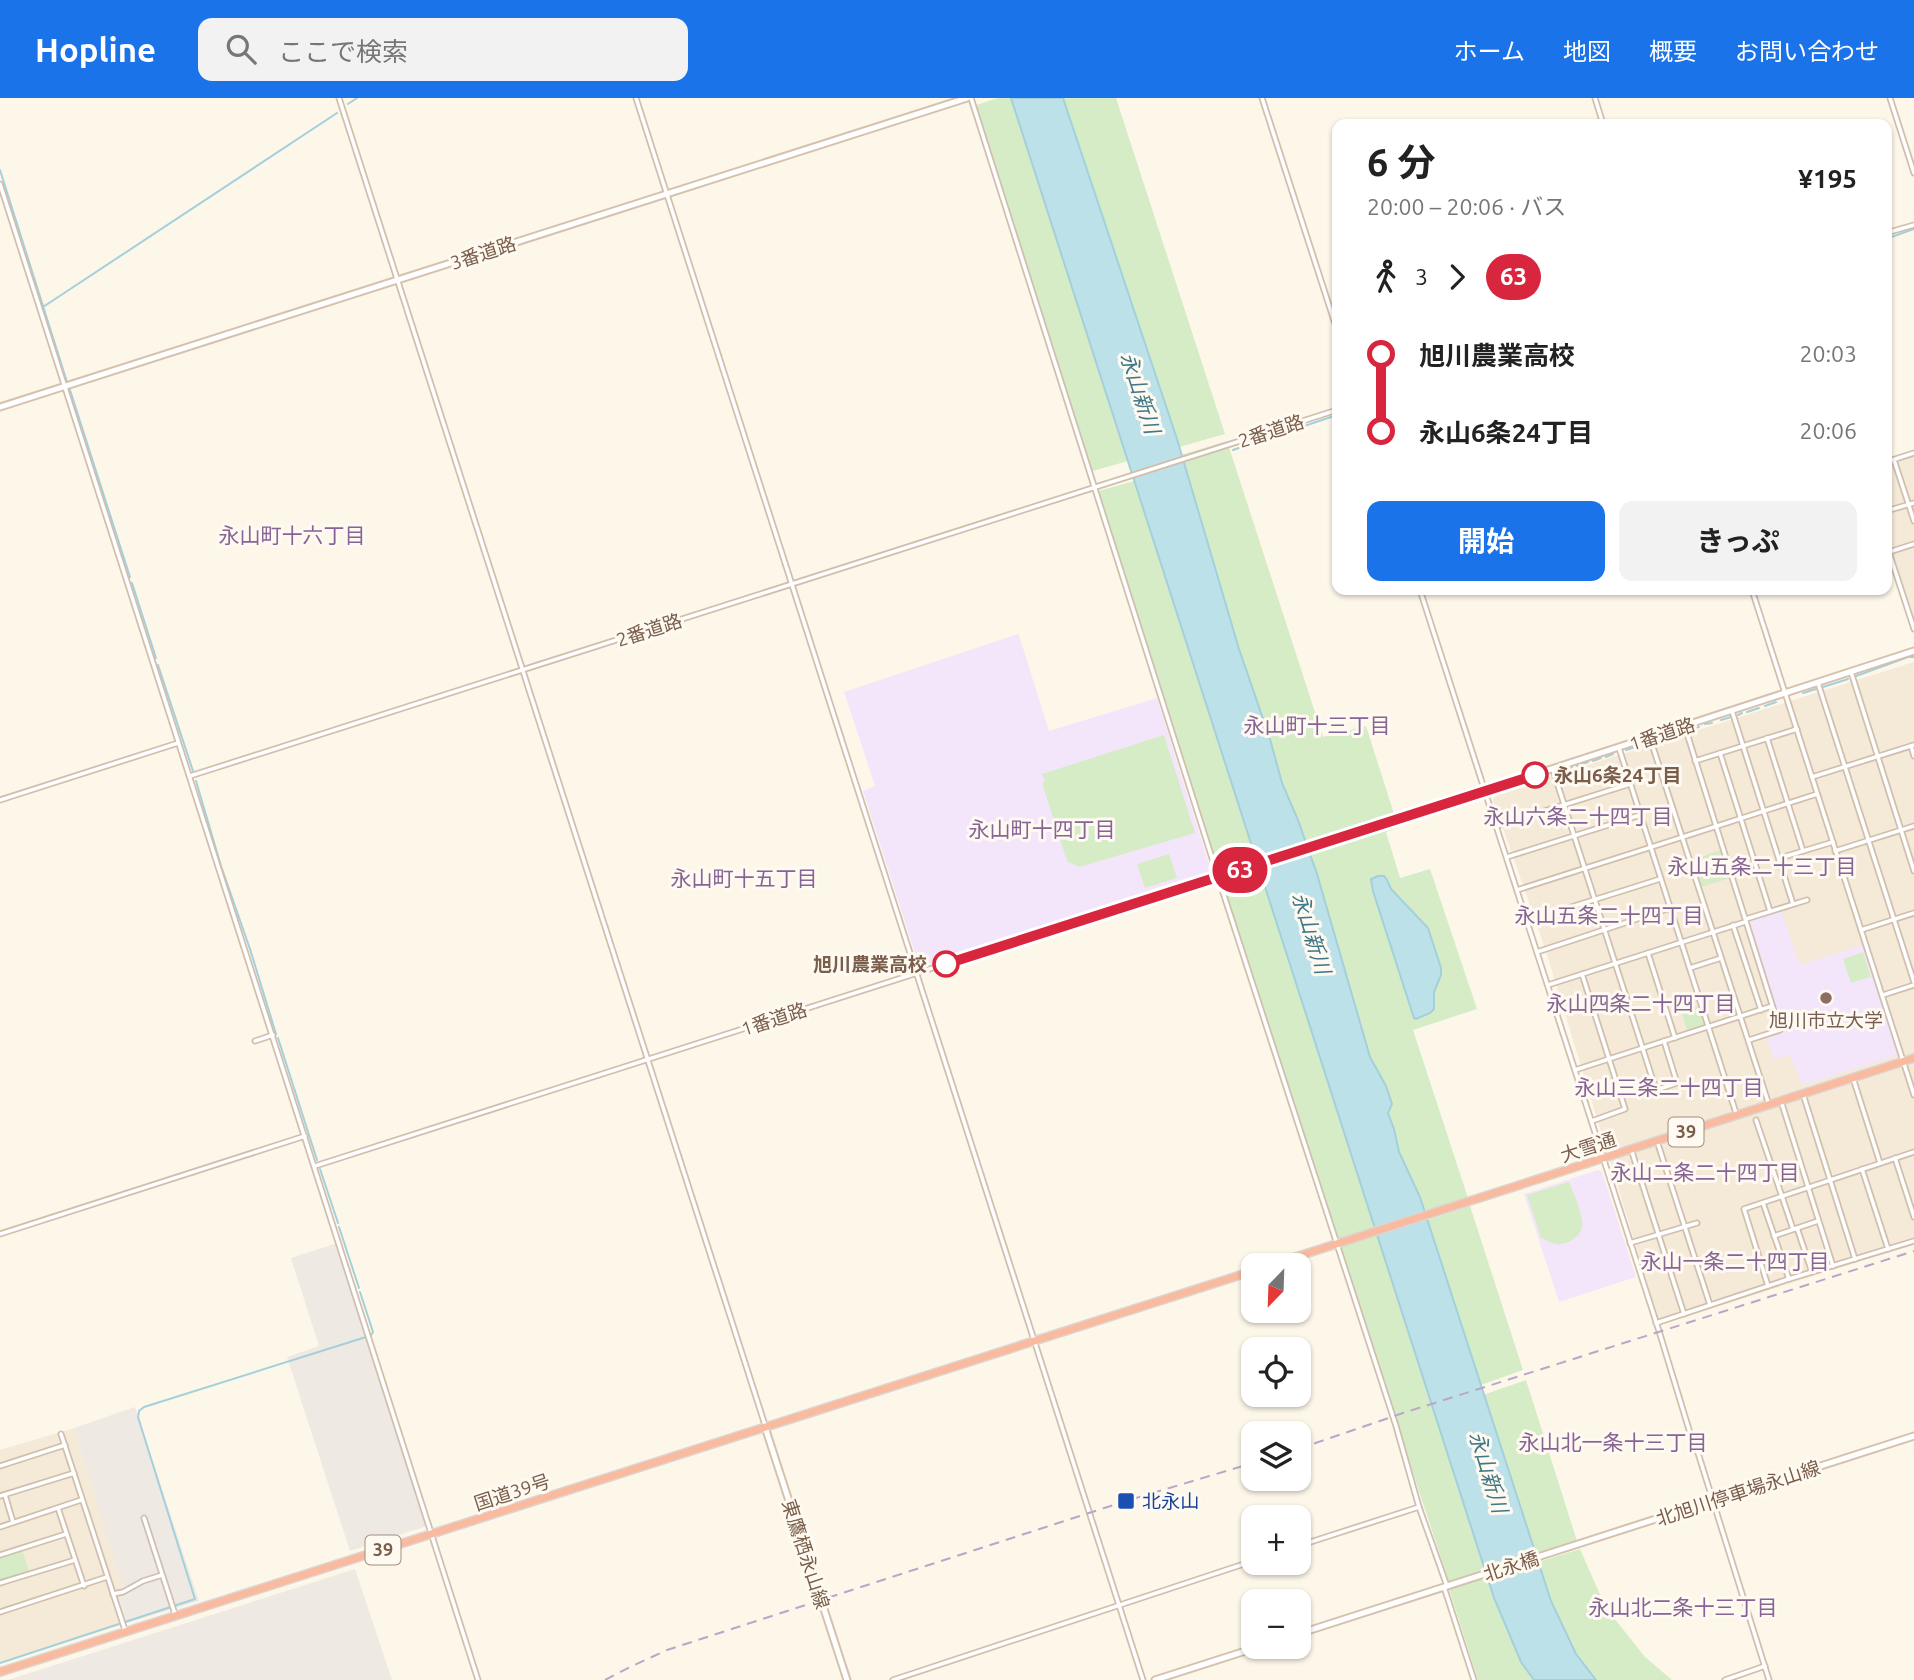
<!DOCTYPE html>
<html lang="ja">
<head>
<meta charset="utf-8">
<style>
	:root { --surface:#fff; --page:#f2f2f2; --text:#222; --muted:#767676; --accent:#1a73e8 }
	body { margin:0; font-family:Ubuntu,"Noto Sans JP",sans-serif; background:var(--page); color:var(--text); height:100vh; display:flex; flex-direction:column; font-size:26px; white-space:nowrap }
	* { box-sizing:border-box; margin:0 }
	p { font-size:23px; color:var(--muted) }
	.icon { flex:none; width:38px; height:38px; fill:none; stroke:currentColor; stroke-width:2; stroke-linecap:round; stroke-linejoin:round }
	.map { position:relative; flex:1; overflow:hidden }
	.drawer { position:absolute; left:1332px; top:21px; width:560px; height:476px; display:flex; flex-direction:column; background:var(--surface); border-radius:14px; box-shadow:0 2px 5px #0004 }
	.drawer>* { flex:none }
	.badge { padding:0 14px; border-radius:23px; font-size:24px; line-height:46px }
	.needle { width:46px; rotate:203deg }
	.tools { position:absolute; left:1241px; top:1155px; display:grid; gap:14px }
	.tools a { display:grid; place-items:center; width:70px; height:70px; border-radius:14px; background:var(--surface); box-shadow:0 2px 5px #0004; font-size:35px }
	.map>.badge { position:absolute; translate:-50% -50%; box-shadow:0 0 0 4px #fff }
	.legs { display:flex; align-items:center; gap:10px; height:77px; padding:0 35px; font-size:23px }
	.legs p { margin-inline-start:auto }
	.head { display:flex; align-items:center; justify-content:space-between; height:119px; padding:0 35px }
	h1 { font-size:38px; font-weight:700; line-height:52px }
	.action { display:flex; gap:14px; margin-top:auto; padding:14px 35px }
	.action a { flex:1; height:80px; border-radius:14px; background:var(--accent); color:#fff; font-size:28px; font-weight:700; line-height:80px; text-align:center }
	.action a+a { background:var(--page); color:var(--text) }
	ul { padding:0 35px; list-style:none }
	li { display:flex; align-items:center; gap:24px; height:77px; font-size:26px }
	li i { display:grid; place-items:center; width:10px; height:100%; margin:0 9px; background:currentColor }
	li i::after { content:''; width:18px; height:18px; margin:-9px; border:5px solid; border-radius:50%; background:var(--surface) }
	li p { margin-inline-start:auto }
	li:first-child i { background:linear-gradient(#0000 50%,currentColor 0) }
	li:last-child i { background:linear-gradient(currentColor 50%,#0000 0) }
	header { display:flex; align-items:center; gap:42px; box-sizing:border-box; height:98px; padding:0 35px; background:var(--accent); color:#fff }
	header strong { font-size:33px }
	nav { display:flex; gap:38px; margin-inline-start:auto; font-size:24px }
	.search { width:490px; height:63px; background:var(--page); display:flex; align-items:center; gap:18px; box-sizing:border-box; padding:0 24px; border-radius:14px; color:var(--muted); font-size:26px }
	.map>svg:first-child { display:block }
</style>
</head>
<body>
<header>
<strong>Hopline</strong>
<div class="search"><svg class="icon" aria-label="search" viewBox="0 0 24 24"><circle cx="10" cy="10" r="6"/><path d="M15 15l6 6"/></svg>ここで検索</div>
<nav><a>ホーム</a><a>地図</a><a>概要</a><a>お問い合わせ</a></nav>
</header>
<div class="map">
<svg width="1914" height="1582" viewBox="0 0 1914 1582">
	<rect width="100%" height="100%" fill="#fdf7ea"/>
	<!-- residential -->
	<g fill="#f5e9d8">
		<polygon points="1914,357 1914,531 1887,443 1886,366"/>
		<polygon points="1914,564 1914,1146 1660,1227 1545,850 1493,702 1496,696"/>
		<polygon points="74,1330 125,1492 117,1495 127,1525 0,1564 0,1352"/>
	</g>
	<!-- industrial -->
	<g fill="#efe9e3">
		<polygon points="337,1145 427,1428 350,1453 287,1259 319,1248 291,1160"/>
		<polygon points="135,1309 199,1503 127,1525 117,1494 124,1492 74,1330"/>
		<polygon points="355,1471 392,1582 8,1582"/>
	</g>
	<!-- education -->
	<g fill="#f4e6fa">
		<polygon points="1018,536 1019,537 1049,633 1157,600 1212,775 921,869 919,868 863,693 875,688 844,594"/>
		<polygon points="1781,813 1800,867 1863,847 1898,957 1802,987 1790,957 1774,961 1766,938 1783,933 1748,824"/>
		<polygon points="1598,1072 1602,1074 1636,1179 1559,1204 1524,1096"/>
	</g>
	<!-- green -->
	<g fill="#d5ecc7">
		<polygon points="998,0 1011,0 1128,363 1089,374 973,8"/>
		<polygon points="1063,0 1116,0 1225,336 1179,349"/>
		<polygon points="1227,343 1323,639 1366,628 1395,719 1307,747 1298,722 1282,685 1270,641 1239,551 1181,357"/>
		<polygon points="1134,383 1256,763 1217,775 1167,611 1095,394"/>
		<polygon points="1164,637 1195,735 1079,769 1067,763 1042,685 1045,684 1042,676"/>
		<polygon points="1397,726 1398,730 1386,734 1400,780 1430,771 1477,911 1413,932 1468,1100 1425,1114 1420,1099 1399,1054 1394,1031 1388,1015 1386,988 1370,959 1310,755"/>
		<polygon points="1721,752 1730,780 1701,789 1692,762"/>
		<polygon points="1169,756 1177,780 1145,790 1137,766"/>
		<polygon points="1259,770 1375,1131 1336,1143 1219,781"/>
		<polygon points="1863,854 1871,879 1851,885 1843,861"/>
		<polygon points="1699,908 1705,927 1687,932 1681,913"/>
		<path d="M1569,1084C1574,1096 1580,1109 1582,1122C1585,1136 1570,1147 1557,1146C1552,1146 1546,1142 1541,1140L1527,1097Z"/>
		<polygon points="1470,1108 1523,1272 1481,1287 1428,1122"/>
		<polygon points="1377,1138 1485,1472 1449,1484 1338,1148"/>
		<polygon points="1526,1282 1577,1443 1535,1456 1483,1297"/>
		<polygon points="1580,1451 1606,1510 1645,1559 1672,1582 1596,1582 1576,1556 1551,1503 1538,1464"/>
		<polygon points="22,1452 29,1473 0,1482 0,1459"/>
		<path d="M1487,1479C1498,1515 1513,1551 1534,1582H1478L1449,1491Z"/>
	</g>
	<!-- water -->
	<g fill="#bde1e9" stroke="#a3d0db" stroke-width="2">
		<polygon points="1011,0 1063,0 1177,341 1239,551 1270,641 1282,685 1298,722 1317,776 1370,959 1386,988 1392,1006 1388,1015 1394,1031 1399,1054 1420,1099 1551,1503 1576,1556 1596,1582 1534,1582 1521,1564 1494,1500"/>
		<polygon points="1378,778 1384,778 1387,782 1391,791 1428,830 1441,870 1441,877 1434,894 1434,911 1430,915 1416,921 1414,920 1373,793 1371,781"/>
	</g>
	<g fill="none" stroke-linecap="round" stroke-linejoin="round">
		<!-- stream -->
		<g stroke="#a3d0db" stroke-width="2">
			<polyline points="348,6 357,0"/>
			<polyline points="0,72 67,284"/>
			<polyline points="1886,141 1914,131"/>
			<polyline points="43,209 337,15"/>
			<polyline points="70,292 130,479"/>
			<polyline points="1233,352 1337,317"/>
			<polyline points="132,485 156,560"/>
			<polyline points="158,567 193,673"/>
			<polyline points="1856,578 1908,559 1914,559"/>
			<polyline points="1823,589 1848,581"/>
			<polyline points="1803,595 1816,591"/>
			<polyline points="1765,608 1776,604"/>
			<polyline points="1747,614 1759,610"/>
			<polyline points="1738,617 1742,615"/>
			<polyline points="1721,622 1731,619"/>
			<polyline points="1705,626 1712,625"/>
			<polyline points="1691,631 1699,629"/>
			<polyline points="1655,643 1682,634"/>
			<polyline points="1626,652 1648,645"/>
			<polyline points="1606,659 1613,656"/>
			<polyline points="1593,663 1601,660"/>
			<polyline points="1577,668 1588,664"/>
			<polyline points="1569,670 1572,669"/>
			<polyline points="1559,673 1564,672"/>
			<polyline points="1537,681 1548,678"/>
			<polyline points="196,683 221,768 250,851 276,936"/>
			<polyline points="1525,685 1532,683"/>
			<polyline points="1508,690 1519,687"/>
			<polyline points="1496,694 1504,692"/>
			<polyline points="1410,723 1484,699"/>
			<polyline points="1368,738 1399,727"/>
			<polyline points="1357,741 1360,741"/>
			<polyline points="278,940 317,1062"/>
			<polyline points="320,1071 338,1125"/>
			<polyline points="339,1129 359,1190"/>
			<polyline points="360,1194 373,1234 371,1237"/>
			<polyline points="0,1565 195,1501 138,1319 139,1313 144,1309 366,1239"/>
		</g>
		<!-- street casing -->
		<g stroke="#d1bfae" stroke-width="7">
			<g id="street">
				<polyline points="339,0 765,1327"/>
				<polyline points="636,0 1143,1582"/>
				<polyline points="971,0 1218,779 1396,1328 1419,1409 1447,1488"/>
				<polyline points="1262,0 1337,232"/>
				<polyline points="1595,0 1603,26"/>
				<polyline points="1890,0 1914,75"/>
				<polyline points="0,86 478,1582"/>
				<polyline points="1886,135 1914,127"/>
				<polyline points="1894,362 1914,423"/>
				<polyline points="1886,364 1914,355"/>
				<polyline points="1886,413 1914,405"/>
				<polyline points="1886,445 1914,531"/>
				<polyline points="1889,454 1914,446"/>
				<polyline points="1420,492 1659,1233 1690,1335 1698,1355 1769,1582"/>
				<polyline points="1752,492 1914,997"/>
				<polyline points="1851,574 1914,773"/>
				<polyline points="1818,585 1914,884"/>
				<polyline points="1732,613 1793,806"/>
				<polyline points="1685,629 1780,932 1749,942"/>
				<polyline points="1650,640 1769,1007"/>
				<polyline points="1767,640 1803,753"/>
				<polyline points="1911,648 1914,658"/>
				<polyline points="1619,650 1736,1015"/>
				<polyline points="1720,655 1770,813"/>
				<polyline points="1695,663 1797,631"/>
				<polyline points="1553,672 1656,992 1677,985 1664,943"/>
				<polyline points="190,678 1337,312"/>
				<polyline points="1812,679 1914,647"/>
				<polyline points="0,702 178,645"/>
				<polyline points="1497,728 1630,686"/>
				<polyline points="1835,753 1914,728"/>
				<polyline points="1507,759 1640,717"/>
				<polyline points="1780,760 1833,744"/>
				<polyline points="1517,792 1817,696"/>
				<polyline points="1746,821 1807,802"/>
				<polyline points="1527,823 1660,781"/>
				<polyline points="1733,827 1761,912"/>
				<polyline points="1861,832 1914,815"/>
				<polyline points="1537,854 1670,810"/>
				<polyline points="1648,855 1675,940"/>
				<polyline points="1690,870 1721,860"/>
				<polyline points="1582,876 1625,1011 1592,1023"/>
				<polyline points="1548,887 1745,824"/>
				<polyline points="1883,897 1914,887"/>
				<polyline points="255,943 273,937"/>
				<polyline points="1575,972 1772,908"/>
				<polyline points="1853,980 1880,1065"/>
				<polyline points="1803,996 1855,1161"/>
				<polyline points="1781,1003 1833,1168"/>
				<polyline points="1756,1022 1793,1131"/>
				<polyline points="1657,1043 1710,1207"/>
				<polyline points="1631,1051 1684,1216"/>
				<polyline points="1895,1060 1914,1119"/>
				<polyline points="315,1068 1329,743"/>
				<polyline points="1862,1071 1888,1151"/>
				<polyline points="1763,1105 1789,1181"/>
				<polyline points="1797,1130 1812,1174"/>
				<polyline points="0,1136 305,1038"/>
				<polyline points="1774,1138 1818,1123"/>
				<polyline points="1630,1145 1697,1125"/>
				<polyline points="1768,1188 1744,1111 1914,1054"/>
				<polyline points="1656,1225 1789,1181 1914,1143"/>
				<polyline points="61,1336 125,1532"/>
				<polyline points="0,1368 65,1347"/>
				<polyline points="5,1397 13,1424"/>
				<polyline points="0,1398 74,1375"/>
				<polyline points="58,1410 84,1488"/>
				<polyline points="144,1420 175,1516"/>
				<polyline points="0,1429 81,1402"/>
				<polyline points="1298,1448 1419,1409"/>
				<polyline points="0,1457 66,1436"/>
				<polyline points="0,1485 75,1462"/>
				<polyline points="1444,1489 1474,1582"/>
				<polyline points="113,1496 123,1494 143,1483 162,1477"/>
				<polyline points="0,1514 107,1479"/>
				<polyline points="893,1582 1253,1463"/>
				<polyline points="1725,1582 1765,1568"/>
			</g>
		</g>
		<!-- secondary casing -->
		<g stroke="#d6c1ae" stroke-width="9">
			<g id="secondary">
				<polyline points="0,309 967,0"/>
				<polyline points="1330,743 1914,553"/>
				<polyline points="765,1329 847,1582"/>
				<polyline points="1298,1536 1914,1338"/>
				<polyline points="1155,1582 1258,1549"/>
			</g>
		</g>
		<!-- highway casing -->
		<g stroke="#dcd5d0" stroke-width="10">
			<g id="highway">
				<polyline points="1271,1167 1914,960"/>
				<polyline points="0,1574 1253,1173"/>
			</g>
		</g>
		<!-- street -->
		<use href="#street" stroke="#fff" stroke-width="3.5"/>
		<!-- secondary -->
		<use href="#secondary" stroke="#fff" stroke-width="5"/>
		<!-- highway -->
		<use href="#highway" stroke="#f9ba9f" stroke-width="7"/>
		<!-- rail -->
		<g stroke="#baa6c9" stroke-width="2" stroke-dasharray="10 7" stroke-linecap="butt">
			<polyline points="1298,1351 1403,1315 1914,1153"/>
			<polyline points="605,1582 630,1569 667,1552 1126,1403 1253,1365"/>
		</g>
	</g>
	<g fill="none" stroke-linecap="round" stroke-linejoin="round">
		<!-- line-1 casing -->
		<g stroke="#fff" stroke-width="16">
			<polyline id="line-1" points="946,866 1535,677"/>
		</g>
		<!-- line-1 -->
		<use href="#line-1" stroke="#d7263d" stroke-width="10"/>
	</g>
	<!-- markers -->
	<g fill="#fff" stroke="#d7263d" stroke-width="3.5">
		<circle cx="1535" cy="677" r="12"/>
		<circle cx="946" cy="866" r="12"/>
	</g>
	<circle fill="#8d6e63" stroke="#fffaf1" stroke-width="2.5" cx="1826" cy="900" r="7"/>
	<rect fill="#1a4fb4" stroke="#fffaf1" stroke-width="2.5" x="1117" y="1394" width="18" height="18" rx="3.5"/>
	<g text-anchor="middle" stroke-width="6" stroke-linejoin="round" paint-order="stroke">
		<!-- shield labels -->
		<g fill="#fffaf1" stroke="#a28d7d" stroke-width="2">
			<rect x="1668.5" y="1019.5" width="35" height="29" rx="5"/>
			<rect x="365.5" y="1437.5" width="35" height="29" rx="5"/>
		</g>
		<g font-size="18" font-weight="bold" fill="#7a5e4b">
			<text x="1686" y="1040">39</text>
			<text x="383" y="1458">39</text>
		</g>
		<!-- street labels -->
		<g font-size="19" fill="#7a5e4b" stroke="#fffaf1">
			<text transform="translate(483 155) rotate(-18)" y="7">3番道路</text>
			<text transform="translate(1271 333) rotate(-18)" y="7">2番道路</text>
			<text transform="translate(649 532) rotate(-18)" y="7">2番道路</text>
			<text transform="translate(1662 636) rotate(-18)" y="7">1番道路</text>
			<text transform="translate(774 921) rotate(-18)" y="7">1番道路</text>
			<text transform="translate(1588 1049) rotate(-18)" y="7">大雪通</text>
			<text transform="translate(512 1394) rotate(-18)" y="7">国道39号</text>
			<text transform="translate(1738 1395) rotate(-18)" y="7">北旭川停車場永山線</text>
			<text transform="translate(806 1456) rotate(72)" y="7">東鷹栖永山線</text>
			<text transform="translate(1511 1468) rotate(-18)" y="7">北永橋</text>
		</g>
		<!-- stop labels -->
		<g font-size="19" font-weight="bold" fill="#7a5e4b" stroke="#fffaf1" text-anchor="start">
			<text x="1554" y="684">永山6条24丁目</text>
			<text x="927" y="873" text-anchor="end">旭川農業高校</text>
		</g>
		<!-- education labels -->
		<g font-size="19" fill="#785e54" stroke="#fffaf1">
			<text x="1826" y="929">旭川市立大学</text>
		</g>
		<!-- transit labels -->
		<g font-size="19" fill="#164399" stroke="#fffaf1" text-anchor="start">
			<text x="1142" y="1410">北永山</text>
		</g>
		<!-- water labels -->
		<g font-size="21" font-style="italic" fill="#407887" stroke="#fffaf1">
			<text transform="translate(1140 295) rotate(72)" y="7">永山新川</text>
			<text transform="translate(1311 835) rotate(73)" y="7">永山新川</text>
			<text transform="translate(1488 1374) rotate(73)" y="7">永山新川</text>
		</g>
		<!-- neighbourhood labels -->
		<g font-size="21" fill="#876496" stroke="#fffaf1">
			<text x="292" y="445">永山町十六丁目</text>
			<text x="1317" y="635">永山町十三丁目</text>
			<text x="1578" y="726">永山六条二十四丁目</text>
			<text x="1042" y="739">永山町十四丁目</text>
			<text x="1762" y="776">永山五条二十三丁目</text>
			<text x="744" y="788">永山町十五丁目</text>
			<text x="1609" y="825">永山五条二十四丁目</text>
			<text x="1641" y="913">永山四条二十四丁目</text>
			<text x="1669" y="997">永山三条二十四丁目</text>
			<text x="1705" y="1082">永山二条二十四丁目</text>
			<text x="1735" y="1171">永山一条二十四丁目</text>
			<text x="1613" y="1352">永山北一条十三丁目</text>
			<text x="1683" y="1517">永山北二条十三丁目</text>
		</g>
	</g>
</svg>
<div class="tools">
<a><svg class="needle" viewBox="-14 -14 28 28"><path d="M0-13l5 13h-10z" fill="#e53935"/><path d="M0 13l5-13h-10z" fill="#767676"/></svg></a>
<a><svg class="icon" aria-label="locate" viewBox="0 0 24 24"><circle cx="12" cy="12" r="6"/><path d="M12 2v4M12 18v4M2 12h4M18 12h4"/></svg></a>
<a><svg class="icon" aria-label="layers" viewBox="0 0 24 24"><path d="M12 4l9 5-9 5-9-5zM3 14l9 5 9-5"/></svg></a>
<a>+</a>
<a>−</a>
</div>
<b class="badge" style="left:1240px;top:772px;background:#d7263d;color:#fff">63</b>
<section class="drawer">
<div class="head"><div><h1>6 分</h1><p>20:00 – 20:06 · バス</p></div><b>¥195</b></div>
<div class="legs"><svg class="icon" aria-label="walk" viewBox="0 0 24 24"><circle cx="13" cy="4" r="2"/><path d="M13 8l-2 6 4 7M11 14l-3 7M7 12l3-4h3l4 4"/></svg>3<svg class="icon" aria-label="forward" viewBox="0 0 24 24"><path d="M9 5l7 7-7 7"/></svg><b class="badge" style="background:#d7263d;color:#fff">63</b></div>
<ul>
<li><i style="color:#d7263d"></i><b>旭川農業高校</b><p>20:03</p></li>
<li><i style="color:#d7263d"></i><b>永山6条24丁目</b><p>20:06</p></li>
</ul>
<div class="action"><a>開始</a><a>きっぷ</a></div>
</section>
</div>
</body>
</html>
